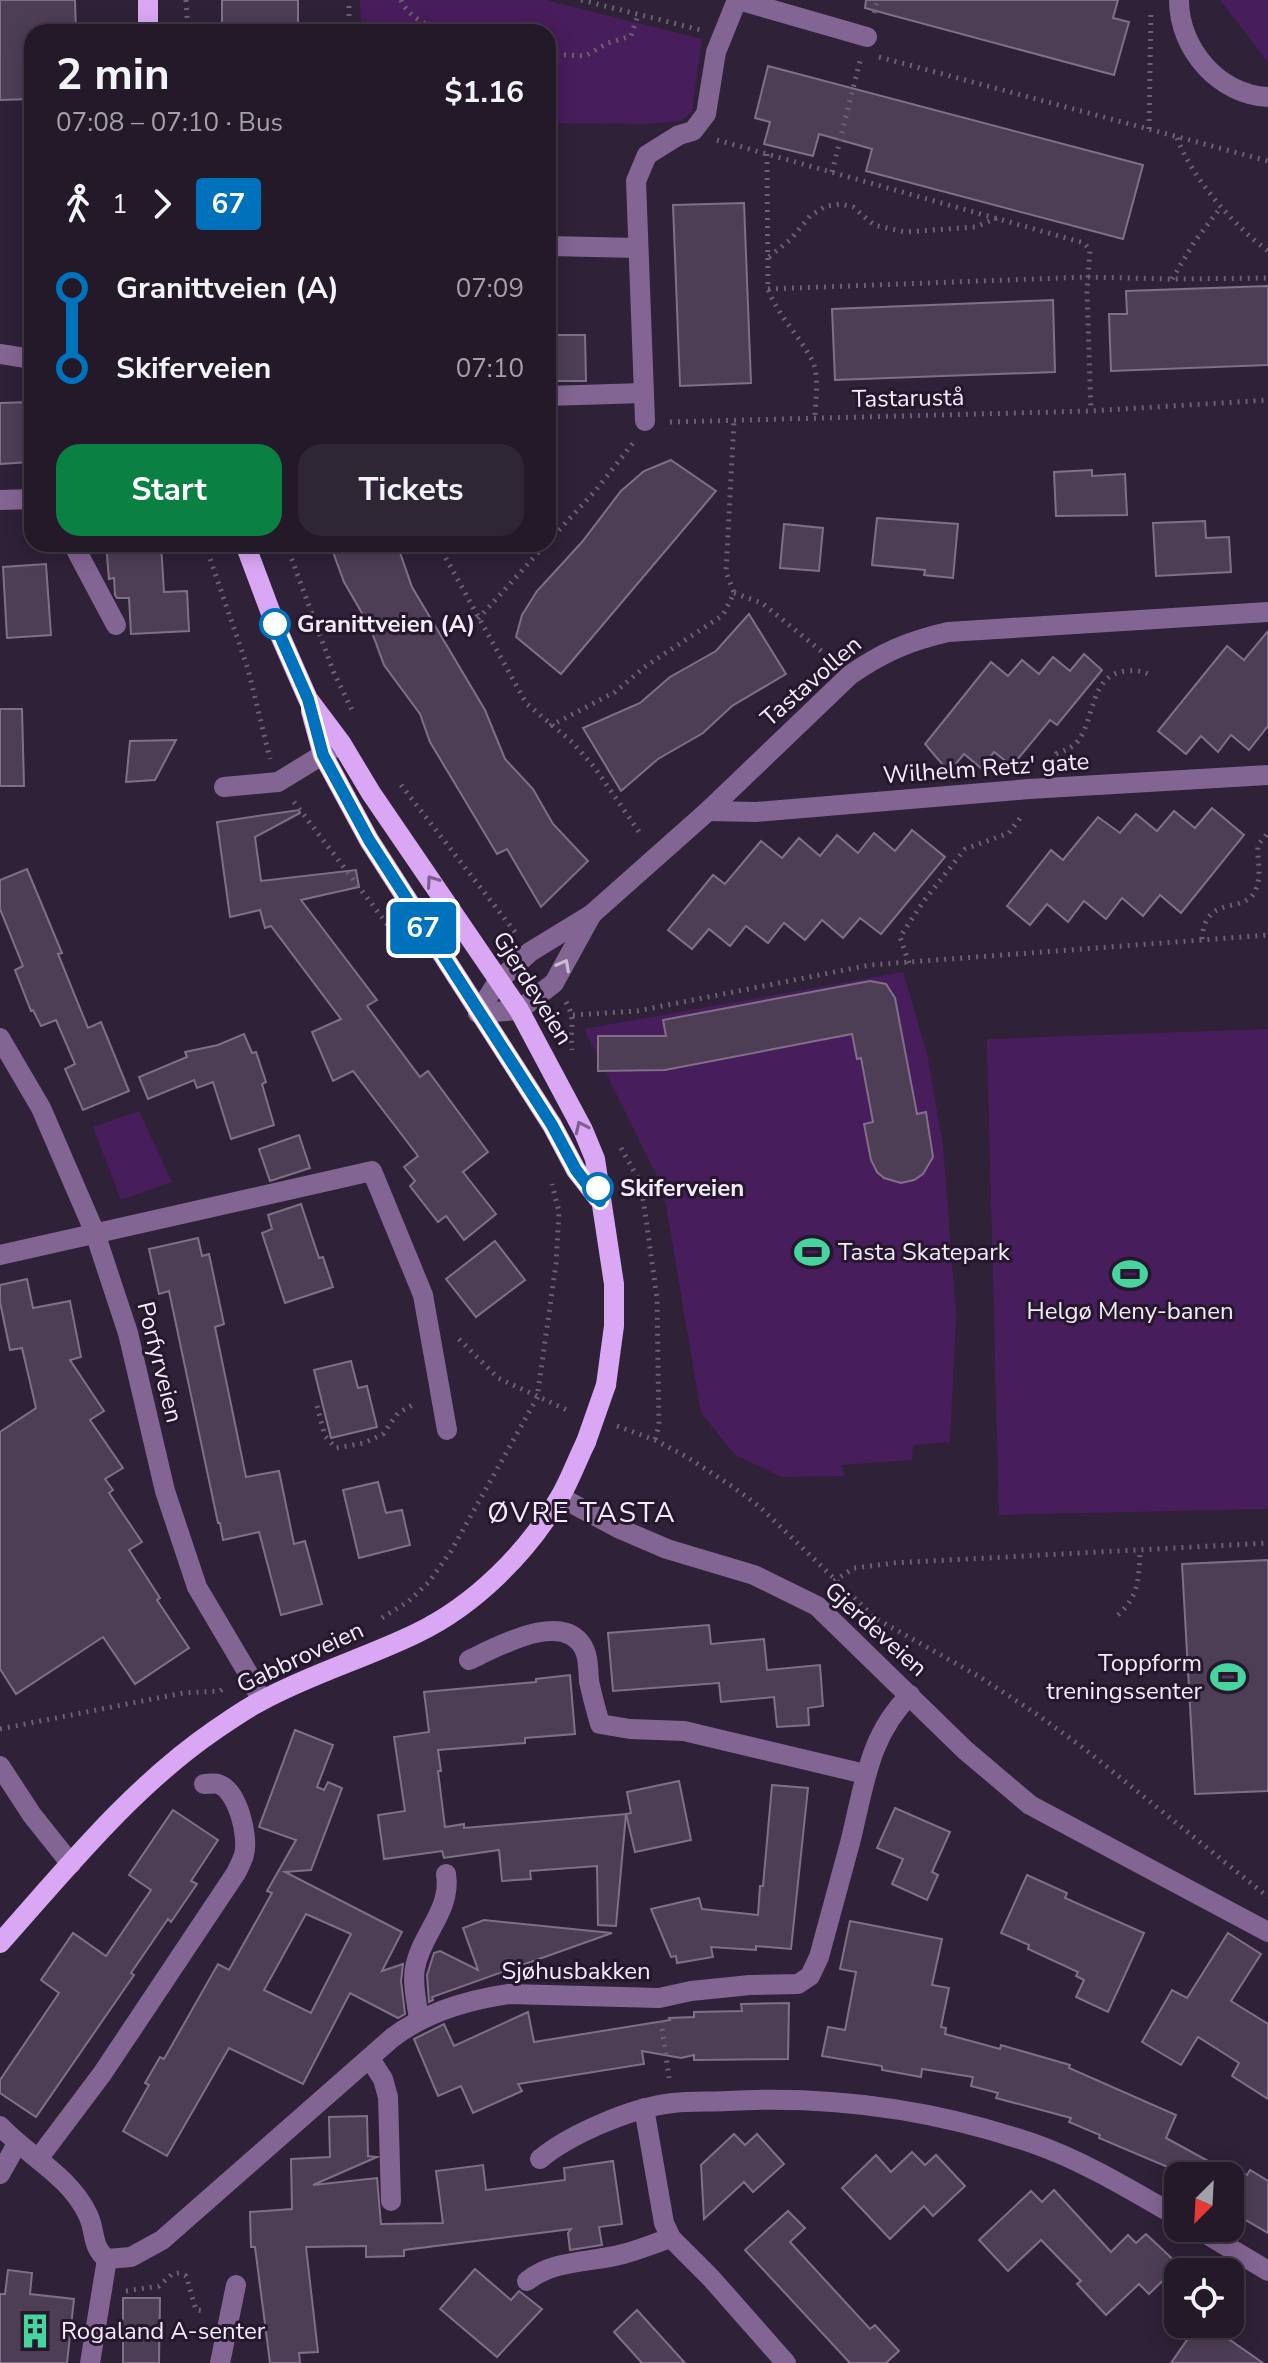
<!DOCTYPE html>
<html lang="en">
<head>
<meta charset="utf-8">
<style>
	:root { --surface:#231929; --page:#2f2635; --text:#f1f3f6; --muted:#a3a0a8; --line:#403846; --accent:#0b8043 }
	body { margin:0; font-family:"Nunito Sans",sans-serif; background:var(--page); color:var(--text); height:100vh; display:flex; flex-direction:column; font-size:30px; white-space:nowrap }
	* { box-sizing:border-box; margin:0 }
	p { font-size:26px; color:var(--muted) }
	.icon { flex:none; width:44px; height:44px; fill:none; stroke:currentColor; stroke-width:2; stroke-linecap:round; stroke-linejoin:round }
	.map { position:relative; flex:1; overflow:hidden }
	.drawer { position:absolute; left:24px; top:24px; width:532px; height:528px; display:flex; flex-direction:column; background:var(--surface); border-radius:24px; box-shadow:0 4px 20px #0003,0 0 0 2px var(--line) }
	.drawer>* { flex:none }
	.badge { padding:0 16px; border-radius:6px; font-size:28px; line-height:52px }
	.needle { width:52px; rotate:204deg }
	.controls { position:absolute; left:1164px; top:2162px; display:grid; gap:16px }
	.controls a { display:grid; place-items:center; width:80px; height:80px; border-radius:16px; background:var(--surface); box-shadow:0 4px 20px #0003,0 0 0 2px var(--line); font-size:40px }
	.map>.badge { position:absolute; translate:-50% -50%; box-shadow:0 0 0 4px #fff }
	.legs { display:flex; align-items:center; gap:12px; height:88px; padding:0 32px; font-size:26px }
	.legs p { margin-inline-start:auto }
	.headline { display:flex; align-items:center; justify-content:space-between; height:136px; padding:0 32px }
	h1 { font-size:44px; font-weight:700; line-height:60px }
	.primary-button { display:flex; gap:16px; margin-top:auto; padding:16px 32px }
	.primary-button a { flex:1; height:92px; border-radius:24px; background:var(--accent); color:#fff; font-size:32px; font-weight:700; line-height:92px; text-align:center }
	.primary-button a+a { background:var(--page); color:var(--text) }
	ul { padding:0 32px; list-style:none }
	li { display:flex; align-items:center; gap:28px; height:80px; font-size:30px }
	li i { display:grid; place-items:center; width:12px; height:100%; margin:0 10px; background:currentColor }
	li i::after { content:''; width:20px; height:20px; margin:-10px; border:6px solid; border-radius:50%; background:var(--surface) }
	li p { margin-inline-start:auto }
	li:first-child i { background:linear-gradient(#0000 50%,currentColor 0) }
	li:last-child i { background:linear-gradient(currentColor 50%,#0000 0) }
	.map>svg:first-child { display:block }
</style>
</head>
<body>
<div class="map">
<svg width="1268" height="2363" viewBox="0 0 1268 2363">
	<rect width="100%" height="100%" fill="#2f2137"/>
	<!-- green -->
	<g fill="#481d5b">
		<polygon points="360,0 545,0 702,39 692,112 681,121 646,124 548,123 548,32 361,32"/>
		<polygon points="1220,0 1268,0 1268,62"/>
		<polygon points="903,972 927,1053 943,1146 956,1316 950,1442 913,1445 912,1460 841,1465 845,1476 782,1477 735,1455 701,1413 663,1188 584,1029"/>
		<polygon points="1268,1029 1268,1509 999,1515 987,1039"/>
		<polygon points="139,1111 172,1182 121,1200 93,1127"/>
	</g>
	<!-- building -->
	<g fill="#4d3e55" stroke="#806f89" stroke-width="2" fill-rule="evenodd">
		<polygon points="0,0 75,0 76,32 32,32 32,99 0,100"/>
		<rect x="222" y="0" width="76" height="32"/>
		<polygon points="866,0 1118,0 1113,18 1129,22 1114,75 865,8"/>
		<polygon points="768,66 1143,165 1123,239 866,171 872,149 819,134 813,156 764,144 770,122 755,118"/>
		<polygon points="744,203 751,383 680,386 673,205"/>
		<polygon points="1268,286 1268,365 1111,371 1109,314 1127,314 1126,291"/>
		<polygon points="1053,300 1055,372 835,380 832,309"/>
		<polygon points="548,335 585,335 586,381 548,381"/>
		<polygon points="32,402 32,436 29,436 30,462 0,464 0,403"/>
		<polygon points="671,460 716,491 561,674 516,637 522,615 537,591 582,542 621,491 644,471"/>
		<polygon points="1092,470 1092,476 1125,474 1127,515 1056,516 1054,472"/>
		<polygon points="877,518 958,524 953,578 924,575 925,570 872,565"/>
		<polygon points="1205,521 1206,538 1229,537 1231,572 1156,576 1153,523"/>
		<polygon points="784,524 823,528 819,571 780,568"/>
		<polygon points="106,544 161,544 164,592 187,591 189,631 131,634 129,598 117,598 115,595 114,578 109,579"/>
		<polygon points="330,544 397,544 412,587 485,710 505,759 533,789 553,824 588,861 541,907 507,849 497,854 430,742 420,714 384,665 370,627 344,582"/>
		<polygon points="46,564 51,635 7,638 3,567"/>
		<polygon points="749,614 786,674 732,706 703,733 658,759 621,791 583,728 640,703 670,677 716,651"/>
		<polygon points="1268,631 1268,726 1249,750 1231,735 1218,752 1201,736 1186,754 1158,731 1227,646 1244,660"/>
		<polygon points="1084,654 1102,670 1057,725 1050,720 1012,766 994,752 981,768 964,754 949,772 925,744 991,662 1008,676 1022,660 1039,674 1053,657 1070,671"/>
		<polygon points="0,709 22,709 24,786 0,786"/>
		<polygon points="176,740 155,780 126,782 130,741"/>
		<polygon points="1212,808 1244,835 1181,913 1160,895 1143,916 1122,898 1106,919 1084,901 1068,922 1047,904 1030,925 1007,906 1051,850 1063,860 1098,817 1120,833 1136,814 1157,831 1174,811 1195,828"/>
		<polygon points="299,810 300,813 255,837 261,881 356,870 359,887 301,900 377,1000 367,1006 420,1077 428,1071 488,1152 463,1172 496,1214 464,1240 446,1216 438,1222 410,1186 415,1181 404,1167 418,1156 353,1071 333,1081 312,1032 341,1019 271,926 265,928 260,910 230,917 217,822"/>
		<polygon points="912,830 945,857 881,934 860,918 843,938 822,920 805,940 784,923 768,943 746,926 730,946 709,929 692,949 668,930 713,875 725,884 761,841 782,858 799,838 820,856 837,835 858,853 874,833 895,851"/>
		<polygon points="27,869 62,953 58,954 88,1028 101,1022 129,1091 83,1110 65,1069 75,1064 56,1020 41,1026 33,1010 31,1011 15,970 23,966 0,909 0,880"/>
		<polygon points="870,981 886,984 895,998 917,1114 926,1112 933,1157 923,1174 914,1180 901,1183 884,1178 877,1172 871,1160 864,1124 873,1122 861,1058 857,1059 852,1034 665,1070 598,1071 598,1036 666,1036 663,1020"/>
		<polygon points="244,1034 252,1053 256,1052 266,1082 262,1084 274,1125 231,1139 213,1082 197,1088 194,1080 148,1099 139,1077 187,1057 185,1052 218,1045"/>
		<polygon points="299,1135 310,1168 270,1181 259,1149"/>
		<polygon points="301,1204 319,1258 323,1257 333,1287 285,1303 262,1233 272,1229 268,1215"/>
		<polygon points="198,1238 202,1256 209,1254 224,1324 215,1327 246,1477 279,1471 294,1544 305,1541 322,1604 281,1615 259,1532 223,1540 220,1523 218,1523 169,1291 159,1294 149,1249"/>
		<polygon points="495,1241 525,1280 476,1317 446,1279"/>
		<polygon points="27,1279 33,1308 70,1301 81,1357 70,1360 104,1411 90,1420 123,1468 105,1479 113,1490 109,1493 142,1542 129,1550 160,1598 157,1600 189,1648 135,1684 103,1637 16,1694 0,1669 0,1432 36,1408 22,1348 10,1350 0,1302 0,1285"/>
		<polygon points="351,1361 358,1388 367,1386 377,1427 331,1438 314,1370"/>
		<polygon points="378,1482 386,1513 402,1510 410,1545 359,1558 343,1490"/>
		<polygon points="1268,1560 1268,1791 1195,1794 1182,1564"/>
		<polygon points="709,1625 711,1644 764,1639 767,1670 820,1665 823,1706 808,1708 809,1725 777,1727 774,1697 721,1702 719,1683 613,1691 608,1633"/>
		<polygon points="570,1675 575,1734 525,1738 525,1743 438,1750 441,1771 438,1771 445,1827 464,1824 464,1828 626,1814 616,1926 598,1925 597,1866 530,1871 531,1879 502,1881 499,1850 444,1858 442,1851 384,1859 378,1815 405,1811 394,1737 429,1732 424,1692 536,1682 536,1679"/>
		<path d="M295,1730L333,1745L317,1787L324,1790L328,1782L342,1788L311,1870L285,1872L402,1932L382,1971L403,1964L401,1981L405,2014L398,2018L350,1993L303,2084L229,2048L167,2156L123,2131L149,2085L145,2083L160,2057L164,2059L218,1964L229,1970L272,1893L267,1891L296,1840L259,1827ZM306,1914L351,1934L311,2013L264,1990Z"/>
		<polygon points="679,1781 691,1840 635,1852 626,1814 631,1813 627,1792"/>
		<polygon points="772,1785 808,1788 791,1949 756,1946 756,1950 711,1947 713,1957 677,1963 676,1956 671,1957 651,1909 699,1898 702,1909 758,1915 760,1886 763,1886"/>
		<polygon points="895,1808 950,1832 932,1872 938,1875 927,1900 892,1884 903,1859 877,1848"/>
		<polygon points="173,1810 218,1840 191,1881 197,1884 171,1922 168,1919 131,1973 134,1975 36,2117 0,2093 0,2080 59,1993 41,1980 73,1933 106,1956 151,1890 129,1875"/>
		<polygon points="1027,1875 1067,1893 1065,1898 1144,1933 1108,2012 1076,1997 1084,1980 1076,1976 1078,1972 1028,1949 1029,1945 1001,1933"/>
		<polygon points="484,1920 612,1933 525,1964 519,1964 519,1966 432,1997 433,2000 429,2002 427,1975 434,1953 440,1951 478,1970 463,1928"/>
		<polygon points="850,1921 942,1939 932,1985 949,1988 941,2027 946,2028 945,2034 1000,2049 1001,2045 1070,2065 1069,2068 1176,2115 1166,2138 1230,2173 1230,2165 1247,2175 1250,2170 1268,2181 1268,2233 1230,2211 1230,2176 1165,2176 1170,2168 1099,2138 1100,2135 1069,2122 1071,2118 996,2098 998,2093 971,2086 973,2077 922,2069 921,2077 882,2070 882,2066 822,2056 828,2027 845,2030 856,1972 840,1969"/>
		<polygon points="1228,1933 1261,1954 1231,2001 1268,2024 1268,2099 1232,2076 1239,2063 1198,2037 1181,2065 1142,2042 1172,1990 1187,1998"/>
		<polygon points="789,2003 788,2059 694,2060 694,2055 681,2058 642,2051 644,2064 518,2084 522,2091 473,2113 461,2086 438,2096 414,2039 444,2024 454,2046 528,2012 534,2042 670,2020 669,2018 694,2017 694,2012 742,2011 741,2004"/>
		<polygon points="367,2116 368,2156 377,2157 313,2185 377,2178 381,2224 443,2223 436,2171 483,2165 486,2190 565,2180 564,2168 613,2161 622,2224 599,2227 602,2245 570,2250 568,2233 571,2229 404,2250 404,2256 366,2257 366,2246 306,2247 318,2352 299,2353 300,2363 270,2363 255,2247 251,2247 250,2212 292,2209 291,2159 330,2157 329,2117"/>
		<polygon points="734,2134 745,2145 757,2134 784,2164 753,2192 744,2182 704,2219 701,2165"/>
		<polygon points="912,2152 925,2165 936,2155 965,2186 933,2216 924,2206 890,2239 842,2188 876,2155 891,2172"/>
		<polygon points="1054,2190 1111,2252 1128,2235 1136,2243 1146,2234 1179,2265 1149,2294 1139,2284 1106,2315 1077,2284 1081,2281 1041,2240 1008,2271 979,2240 1031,2191 1042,2202"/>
		<polygon points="788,2211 805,2228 790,2242 870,2329 875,2325 899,2351 886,2363 850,2363 745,2250"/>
		<polygon points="475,2269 511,2300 519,2291 542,2309 497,2357 440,2309"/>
		<polygon points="8,2270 32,2273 30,2294 74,2299 67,2363 0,2363 0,2294 5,2294"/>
		<polygon points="123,2298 160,2298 159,2363 123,2363"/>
		<polygon points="637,2310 685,2363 642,2363 614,2332"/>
		<polygon points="1198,2324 1207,2324 1263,2363 1171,2363"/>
	</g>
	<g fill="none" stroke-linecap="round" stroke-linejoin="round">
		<!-- path -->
		<g stroke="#6c6073" stroke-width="5" stroke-dasharray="2 6" stroke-linecap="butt">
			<polyline points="186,0 188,32"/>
			<path d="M401,0C409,18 426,24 443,32"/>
			<polyline points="581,0 701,30"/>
			<polyline points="874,13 878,0"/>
			<polyline points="349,32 349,0"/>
			<polyline points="548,54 585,56 608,43 631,36 638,15"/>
			<polyline points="879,57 1268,161"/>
			<polyline points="1149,129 1151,10"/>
			<path d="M1177,138C1193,179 1232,224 1268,251"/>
			<polyline points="717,140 1084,243 1090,250 1087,292 1091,411"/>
			<path d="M767,154L768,289C778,316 799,335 812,360C820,377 815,400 815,418"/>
			<polyline points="832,172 860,61"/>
			<polyline points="769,257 791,239 810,216 826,206 841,204 853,207 874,225 905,232 975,227 997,218"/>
			<polyline points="1172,279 1195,241 1221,207"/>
			<polyline points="768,289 1087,277 1172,279 1268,278"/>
			<polyline points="670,422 1091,411 1268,400"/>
			<polyline points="548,542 596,490 633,443"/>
			<polyline points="205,544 248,669 270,759"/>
			<polyline points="286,544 334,673 354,714"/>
			<polyline points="438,544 526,703 572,742 595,768 642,836"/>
			<polyline points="734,593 762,603 831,659"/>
			<polyline points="478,619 546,544"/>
			<polyline points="550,726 615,692 646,666 723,615 734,593 726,572 734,421"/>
			<path d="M1052,761L1056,754C1065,750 1072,748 1078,741C1095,719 1090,673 1127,671C1137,670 1143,671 1152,676"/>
			<polyline points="401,785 515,932"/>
			<polyline points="294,802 397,937"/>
			<path d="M1202,939C1205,892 1246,916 1256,889C1262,875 1257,859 1258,845L1268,833"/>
			<polyline points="909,963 900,937 923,902 965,849 1009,833 1023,814"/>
			<path d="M566,1002C577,1022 569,1028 572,1050"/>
			<polyline points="573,1015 637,1011 870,965 1268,935"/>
			<polyline points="621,1148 640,1182 644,1205 657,1298 659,1425 655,1440"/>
			<polyline points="459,1339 498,1378 569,1411"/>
			<polyline points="317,1406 325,1436 336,1448 364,1443 383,1434 398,1413 416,1403"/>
			<polyline points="617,1426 655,1440 687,1457 733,1487 760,1507 875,1618 980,1677 1038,1715 1086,1750 1268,1897"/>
			<polyline points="834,1581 854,1568 893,1563 1268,1543"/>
			<path d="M1118,1615C1139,1596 1139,1578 1140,1551"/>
			<polyline points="382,1618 409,1601 429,1582 451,1551 537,1398 556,1264 559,1212 552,1184"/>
			<polyline points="0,1729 183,1693 220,1691 226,1687"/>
			<polyline points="661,2021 669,2078"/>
			<polyline points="126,2291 159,2286 172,2274 179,2273 186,2276 196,2310 204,2311"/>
		</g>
		<!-- minor -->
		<g stroke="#836593" stroke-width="20">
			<polyline points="738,0 867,37"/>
			<path d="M1179,0C1179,49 1219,95 1268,97"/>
			<polyline points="548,246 638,248"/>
			<polyline points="0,354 32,359"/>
			<polyline points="548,396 643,393"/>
			<polyline points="645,421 636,181 647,155 679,135 693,131 706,114 716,52 737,0"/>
			<polyline points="0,500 32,499"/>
			<polyline points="73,544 116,625"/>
			<polyline points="224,787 278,782 337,746"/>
			<polyline points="708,811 756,812 1029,789 1268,775"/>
			<path d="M478,1013L498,981L530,952L592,914L708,811L850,675C883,652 909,641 948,632L1268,612"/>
			<polyline points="478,1013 519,1010 554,983 592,914"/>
			<polyline points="0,1038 41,1108 95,1233 128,1333 165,1491 197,1587 249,1675 261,1700"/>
			<polyline points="0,1255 372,1171 423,1295 447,1430"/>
			<polyline points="560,1497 618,1528 667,1549 754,1575 817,1606 965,1750 1030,1805 1268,1932"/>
			<path d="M469,1660C497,1647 567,1607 585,1651C589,1661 588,1671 589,1681C592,1696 596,1710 600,1724L630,1729L684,1731L865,1774"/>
			<polyline points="0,1766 32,1815 71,1864"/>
			<path d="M419,2019C417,2003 412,1984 415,1968C421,1934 452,1910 446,1874"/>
			<polyline points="370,2059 383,2079 388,2097 391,2201"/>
			<polyline points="644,2108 664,2223 671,2238 711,2278 786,2363"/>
			<path d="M0,2126C28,2156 70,2176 88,2215C96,2231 91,2247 107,2259L131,2257L162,2240L392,2038C426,2012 467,2000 509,1994L659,1998L691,1991L750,1985L798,1984L810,1976L819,1957C829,1919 840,1881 850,1843C864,1788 868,1736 910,1695"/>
			<path d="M38,2159L102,2074L236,1873C239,1867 242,1861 244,1855C249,1837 238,1790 218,1784C215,1783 207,1784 204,1784"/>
			<path d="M540,2159C570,2134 633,2107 673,2103C691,2101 709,2102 727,2101C833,2095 932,2109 1032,2143C1084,2161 1131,2190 1178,2217"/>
			<polyline points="0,2174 17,2144"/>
			<polyline points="1196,2228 1268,2271"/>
			<path d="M527,2281C555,2259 590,2263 623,2254C639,2250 655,2243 671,2238"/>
			<polyline points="90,2363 107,2259"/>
			<polyline points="220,2363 236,2285"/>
		</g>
		<!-- major -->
		<g stroke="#daa7f4" stroke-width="20">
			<polyline points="148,0 148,32"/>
			<polyline points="245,544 275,624 308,699 341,743 371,793 519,1010 583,1130 595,1159 614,1284 614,1326 606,1385"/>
			<polyline points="311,711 323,755 369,840 552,1125 576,1170 598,1198"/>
			<path d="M0,1943C67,1868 132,1787 215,1730C230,1720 245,1709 261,1701C310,1674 366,1658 417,1633C475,1605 527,1553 560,1497C570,1480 577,1460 586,1442"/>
		</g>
		<!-- major-bridge -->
		<polyline stroke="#daa7f4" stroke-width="20" points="586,1442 606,1385"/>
	</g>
	<!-- one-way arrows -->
	<defs><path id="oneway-chevron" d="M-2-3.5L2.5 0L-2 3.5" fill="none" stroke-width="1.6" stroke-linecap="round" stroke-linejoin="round" transform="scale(2)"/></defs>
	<g stroke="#805f90">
		<use href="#oneway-chevron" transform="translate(432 881) rotate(-125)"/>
		<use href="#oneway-chevron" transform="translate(581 1127) rotate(-115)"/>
	</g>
	<use stroke="#ccbcd6" href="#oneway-chevron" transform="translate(564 965) rotate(-62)"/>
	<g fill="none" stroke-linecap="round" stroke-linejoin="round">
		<!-- line-1 casing -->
		<g stroke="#fff" stroke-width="18">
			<polyline id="line-1" points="275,624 308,699 323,755 369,840 552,1125 576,1170 600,1201 598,1188"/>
		</g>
		<!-- line-1 -->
		<use href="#line-1" stroke="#0072bc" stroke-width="12"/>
	</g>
	<!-- icons -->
	<defs>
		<g id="stadium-bare" transform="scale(2.76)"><path d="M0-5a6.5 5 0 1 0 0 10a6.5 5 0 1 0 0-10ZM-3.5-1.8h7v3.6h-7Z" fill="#47d49e" stroke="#25172c" stroke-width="2.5" paint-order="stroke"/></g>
		<g id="building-bare" transform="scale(2.76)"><path d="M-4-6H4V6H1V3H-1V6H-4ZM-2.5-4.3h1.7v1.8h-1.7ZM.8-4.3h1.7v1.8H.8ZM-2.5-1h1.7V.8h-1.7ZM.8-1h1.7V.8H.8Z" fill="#47d49e" stroke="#25172c" stroke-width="2.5" paint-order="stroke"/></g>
	</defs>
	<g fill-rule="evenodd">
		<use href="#stadium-bare" x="812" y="1252"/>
		<use href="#stadium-bare" x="1130" y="1274"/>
		<use href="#stadium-bare" x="1228" y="1677"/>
		<use href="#building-bare" x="35" y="2331"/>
	</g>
	<!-- markers -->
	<g fill="#fff" stroke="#0072bc" stroke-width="4">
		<circle cx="275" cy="624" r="14"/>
		<circle cx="598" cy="1188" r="14"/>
	</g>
	<g text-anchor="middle" stroke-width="6" stroke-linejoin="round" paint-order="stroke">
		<!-- street labels -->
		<g font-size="24" fill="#f4ebfa" stroke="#25172c">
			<text transform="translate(908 398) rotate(-1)" y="8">Tastarustå</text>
			<text transform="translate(811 681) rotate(-41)" y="8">Tastavollen</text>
			<text transform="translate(986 768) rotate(-4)" y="8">Wilhelm Retz' gate</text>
			<text transform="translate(533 988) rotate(58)" y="8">Gjerdeveien</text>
			<text transform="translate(160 1362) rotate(76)" y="8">Porfyrveien</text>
			<text transform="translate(876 1629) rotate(42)" y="8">Gjerdeveien</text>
			<text transform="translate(300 1657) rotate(-25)" y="8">Gabbroveien</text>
			<text x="576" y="1979">Sjøhusbakken</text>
		</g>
		<!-- stop labels -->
		<g font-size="24" font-weight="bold" fill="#f4ebfa" stroke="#25172c" text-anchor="start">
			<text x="297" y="632">Granittveien (A)</text>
			<text x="620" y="1196">Skiferveien</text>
		</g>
		<!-- poi labels -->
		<g font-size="24" fill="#f4ebfa" stroke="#25172c" text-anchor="start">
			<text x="838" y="1260">Tasta Skatepark</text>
			<text x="1130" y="1319" text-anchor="middle">Helgø Meny-banen</text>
			<text x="1202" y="1671" text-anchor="end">Toppform<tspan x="1202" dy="28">treningssenter</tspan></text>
			<text x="61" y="2339">Rogaland A-senter</text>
		</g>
		<!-- quarter labels -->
		<g font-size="28" letter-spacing="2" fill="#f4ebfa" stroke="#25172c">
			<text x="582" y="1522">ØVRE TASTA</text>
		</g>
	</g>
</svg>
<div class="controls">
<a><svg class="needle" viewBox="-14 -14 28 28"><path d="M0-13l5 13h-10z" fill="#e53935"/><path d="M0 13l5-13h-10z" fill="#a3a0a8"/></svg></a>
<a><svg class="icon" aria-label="locate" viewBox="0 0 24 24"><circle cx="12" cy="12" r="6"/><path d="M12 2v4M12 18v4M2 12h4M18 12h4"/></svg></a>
</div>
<b class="badge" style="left:423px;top:928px;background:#0072bc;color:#fff">67</b>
<section class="drawer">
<div class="headline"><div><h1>2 min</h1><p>07:08 – 07:10 · Bus</p></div><b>$1.16</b></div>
<div class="legs"><svg class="icon" aria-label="walk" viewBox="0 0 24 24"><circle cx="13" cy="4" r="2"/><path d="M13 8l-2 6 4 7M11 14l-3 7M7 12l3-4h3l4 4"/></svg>1<svg class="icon" aria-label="forward" viewBox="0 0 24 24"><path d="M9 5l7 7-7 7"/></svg><b class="badge" style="background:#0072bc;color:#fff">67</b></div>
<ul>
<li><i style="color:#0072bc"></i><b>Granittveien (A)</b><p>07:09</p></li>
<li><i style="color:#0072bc"></i><b>Skiferveien</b><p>07:10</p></li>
</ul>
<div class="primary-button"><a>Start</a><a>Tickets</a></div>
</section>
</div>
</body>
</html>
